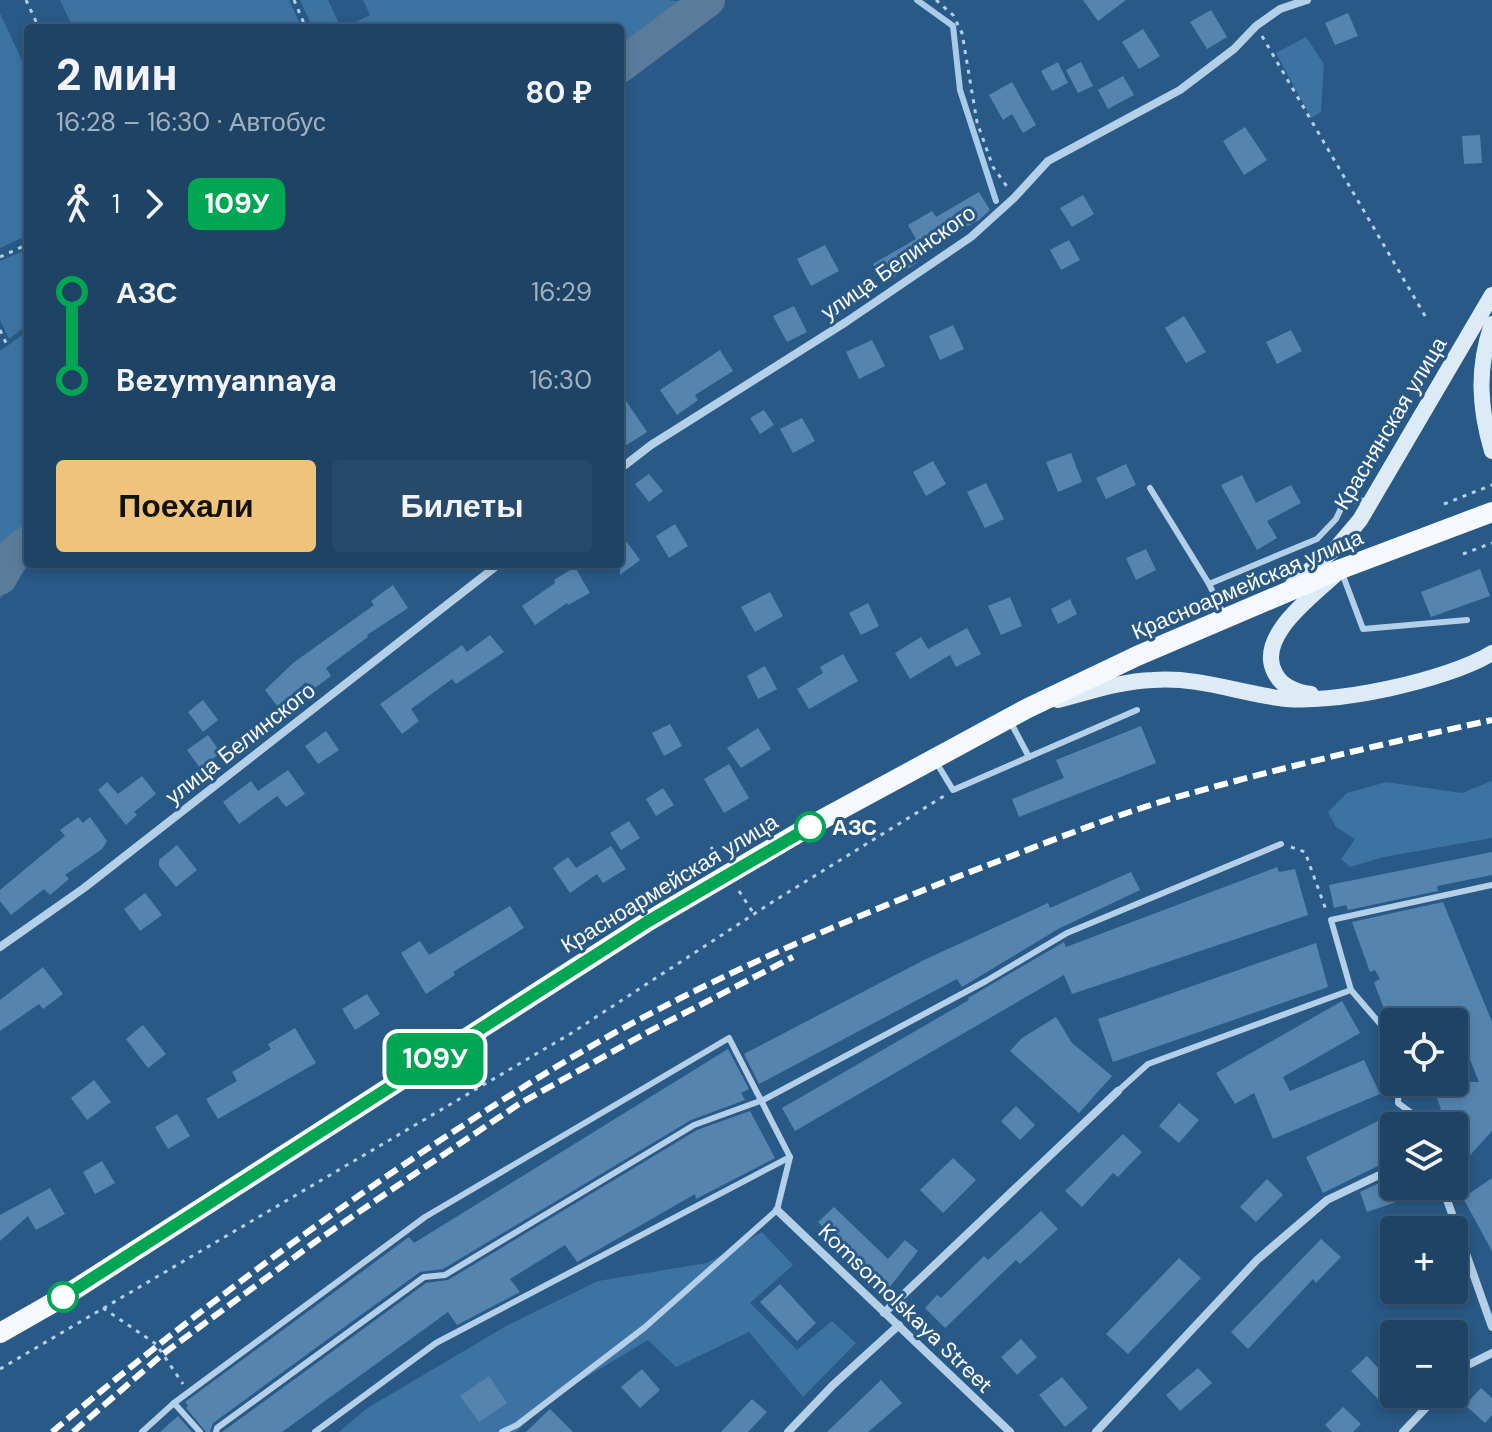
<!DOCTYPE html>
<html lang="ru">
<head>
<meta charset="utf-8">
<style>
	:root { --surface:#1f4364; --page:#274a6a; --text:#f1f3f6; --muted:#a1b0bf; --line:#3c5c78; --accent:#efc37a }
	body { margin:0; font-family:"DM Sans",sans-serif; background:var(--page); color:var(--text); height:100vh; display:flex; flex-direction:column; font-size:30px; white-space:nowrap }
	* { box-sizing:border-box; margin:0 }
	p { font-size:26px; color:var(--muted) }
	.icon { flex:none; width:44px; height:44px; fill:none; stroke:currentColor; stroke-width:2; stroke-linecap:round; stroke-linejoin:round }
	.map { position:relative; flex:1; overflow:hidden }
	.panel { position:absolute; left:24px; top:24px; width:600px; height:544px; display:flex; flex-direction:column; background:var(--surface); border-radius:8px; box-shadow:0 4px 12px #0003,0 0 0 2px var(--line) }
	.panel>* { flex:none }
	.badge { padding:0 16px; border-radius:12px; font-size:28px; line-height:52px }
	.buttons { position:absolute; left:1380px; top:1008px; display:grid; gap:16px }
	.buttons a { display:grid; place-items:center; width:88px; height:88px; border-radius:8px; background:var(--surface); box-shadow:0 4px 12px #0003,0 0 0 2px var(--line); font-size:40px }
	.map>.badge { position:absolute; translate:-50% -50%; box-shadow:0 0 0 4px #fff }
	.legs { display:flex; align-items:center; gap:12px; height:88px; padding:0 32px; font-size:26px }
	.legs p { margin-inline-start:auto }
	.summary { display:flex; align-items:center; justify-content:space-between; height:136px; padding:0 32px }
	h1 { font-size:44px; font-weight:800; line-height:60px }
	.button { display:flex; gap:16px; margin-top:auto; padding:16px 32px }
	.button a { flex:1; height:92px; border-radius:8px; background:var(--accent); color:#111; font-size:32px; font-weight:800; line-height:92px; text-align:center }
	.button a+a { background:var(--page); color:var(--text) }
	ul { padding:0 32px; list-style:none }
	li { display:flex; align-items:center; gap:28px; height:88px; font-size:30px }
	li i { display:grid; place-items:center; width:12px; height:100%; margin:0 10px; background:currentColor }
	li i::after { content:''; width:20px; height:20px; margin:-10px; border:6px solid; border-radius:50%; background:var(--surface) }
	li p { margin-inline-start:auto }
	li:first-child i { background:linear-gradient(#0000 50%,currentColor 0) }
	li:last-child i { background:linear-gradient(currentColor 50%,#0000 0) }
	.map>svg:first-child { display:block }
</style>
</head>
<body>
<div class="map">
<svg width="1492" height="1432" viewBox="0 0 1492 1432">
	<rect width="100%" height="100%" fill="#295986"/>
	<!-- green -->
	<g fill="#3d73a2">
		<polygon points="60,0 289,0 302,28 73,28"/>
		<polygon points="300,0 328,0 341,28 313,28"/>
		<polygon points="363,0 668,0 697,3 620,55 620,28 343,28 370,15"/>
		<polygon points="0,13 28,74 28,235 0,248"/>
		<polygon points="1306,37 1324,64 1321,112 1311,118 1276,53"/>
		<polygon points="28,249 28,325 9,339 0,320 0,261"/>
		<polygon points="28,331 28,564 30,564 0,599 0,351"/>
		<polygon points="1492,781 1492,838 1384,857 1350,867 1341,859 1355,839 1336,827 1328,812 1347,793 1386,782 1462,793"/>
		<polygon points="762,1232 793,1265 750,1303 797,1350 832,1321 856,1343 803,1397 749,1332 676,1367 648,1340 553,1397 516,1432 339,1432 366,1409 506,1326 598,1281 707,1263"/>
	</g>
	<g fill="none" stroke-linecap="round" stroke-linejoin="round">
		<!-- stream -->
		<polyline stroke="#a8cce8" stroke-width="6" points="917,0 953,26 960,90 996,201"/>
		<!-- river -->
		<g stroke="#5a7c9a" stroke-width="34">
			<polyline points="620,66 708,0"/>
			<polyline points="0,578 14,553 28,542"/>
		</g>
	</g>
	<!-- building -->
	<g fill="#5585af">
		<polygon points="1083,0 1126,0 1098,21"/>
		<polygon points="1211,10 1227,37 1207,49 1190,22"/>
		<polygon points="1348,13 1358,36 1335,45 1325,23"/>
		<polygon points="1143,29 1160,56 1139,69 1122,42"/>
		<polygon points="1058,62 1068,83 1052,91 1041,71"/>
		<polygon points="1081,62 1093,86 1078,93 1066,70"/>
		<polygon points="1123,76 1134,95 1108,109 1098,90"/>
		<polygon points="1012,82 1036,125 1023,133 1012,114 1003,120 989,95"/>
		<polygon points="1245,127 1267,160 1244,175 1223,141"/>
		<polygon points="1480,135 1482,163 1464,164 1462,136"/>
		<polygon points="979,192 990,210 979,220 913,257 917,263 884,283 873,264 916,239 908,225 932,211 936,217"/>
		<polygon points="1083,195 1094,214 1072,227 1060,208"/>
		<polygon points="1069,240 1080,260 1061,270 1050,250"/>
		<polygon points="825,245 839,271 811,286 797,259"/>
		<polygon points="794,306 807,332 787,342 773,316"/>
		<polygon points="1184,316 1206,352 1186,363 1165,328"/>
		<polygon points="953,325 964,349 940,360 929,336"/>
		<polygon points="1291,330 1302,351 1277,364 1266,342"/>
		<polygon points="872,340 885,366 859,379 846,352"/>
		<polygon points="720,350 733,371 695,395 698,400 677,415 660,390"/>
		<polygon points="620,392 647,432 625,446 620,438"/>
		<polygon points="764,410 774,425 760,434 750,418"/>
		<polygon points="802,418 815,441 793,453 780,429"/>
		<polygon points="1071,453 1082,482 1058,492 1046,462"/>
		<polygon points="933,461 946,484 926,496 913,472"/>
		<polygon points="1126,464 1136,485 1106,499 1096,478"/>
		<polygon points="649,474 663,491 649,502 635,484"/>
		<polygon points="1242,475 1256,503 1291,485 1301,503 1267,521 1277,538 1257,550 1221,485"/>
		<polygon points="986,483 1004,519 985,528 967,492"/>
		<polygon points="675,524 688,546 669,558 656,536"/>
		<polygon points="620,533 640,560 620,575"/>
		<polygon points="1146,549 1156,570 1136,580 1126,558"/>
		<polygon points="575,567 590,593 568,605 567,603 535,625 522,606 555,583 554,580"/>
		<polygon points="1480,569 1490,596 1431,617 1421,592"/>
		<polygon points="393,585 408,608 367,635 368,637 326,668 331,676 312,690 306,682 278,707 265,690 293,663 374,605 371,601"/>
		<polygon points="770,592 783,616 755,632 741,607"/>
		<polygon points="1010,597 1022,626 1001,635 988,606"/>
		<polygon points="1070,599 1077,614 1058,624 1051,609"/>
		<polygon points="868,603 879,626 861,635 849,613"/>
		<polygon points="967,628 981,654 956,667 950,655 910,679 895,653 921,637 928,649"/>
		<polygon points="490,635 504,652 456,684 452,679 411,709 419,721 402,734 380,704 462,645 467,652"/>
		<polygon points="843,654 858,681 809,709 797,689 823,673 820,667"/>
		<polygon points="765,666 777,689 758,699 747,676"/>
		<polygon points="203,700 218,720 203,732 188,712"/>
		<polygon points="670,724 682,746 664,756 652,733"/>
		<polygon points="1141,726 1156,763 1019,817 1012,799 1064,778 1056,760"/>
		<polygon points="758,728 771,749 741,768 727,748"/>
		<polygon points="326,731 339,750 318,764 305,746"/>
		<polygon points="208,735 221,753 200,768 187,750"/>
		<polygon points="729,764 749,798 724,813 704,779"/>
		<polygon points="288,770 305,794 286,807 277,796 239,824 223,802 251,781 258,791"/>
		<polygon points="142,776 156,794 134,812 137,815 126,825 98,790 107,782 118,794"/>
		<polygon points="663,788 674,805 656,816 646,799"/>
		<polygon points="78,817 83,823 90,817 107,841 102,849 65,875 69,879 50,895 44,889 11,915 0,901 0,890 65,836 60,830"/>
		<polygon points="629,821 640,838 621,850 610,833"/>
		<polygon points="177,845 197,870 176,887 159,866 159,860"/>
		<polygon points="611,846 626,869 603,883 597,874 570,893 553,868 568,857 576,868"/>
		<polygon points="1492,852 1492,875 1437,886 1438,891 1348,910 1346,905 1334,908 1329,885"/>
		<polygon points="1277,867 1279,872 1295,869 1308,915 1072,994 1064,975 795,1131 782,1108 969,1000 968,998 1064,942 1066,947"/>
		<polygon points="1131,872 1140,890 1058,929 962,987 957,979 759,1084 744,1054 924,960 1048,903 1050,908"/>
		<polygon points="145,893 162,915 140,931 124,909"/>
		<polygon points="1443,902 1492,1022 1492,1131 1454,1173 1454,1126 1423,1126 1423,1122 1441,1109 1431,1082 1479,1082 1455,1022 1389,1022 1374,982 1380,979 1375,970 1370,972 1352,922"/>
		<polygon points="510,906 524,928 453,972 455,975 426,994 401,953 420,941 429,955"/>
		<polygon points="1316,943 1328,987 1113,1062 1098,1019"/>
		<polygon points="43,967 63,994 43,1009 39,1004 0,1031 0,1000"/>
		<polygon points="367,994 380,1014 355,1030 342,1009"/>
		<polygon points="1342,1001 1360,1033 1283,1077 1290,1091 1364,1060 1380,1094 1273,1139 1254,1093 1235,1104 1216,1073"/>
		<polygon points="1056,1017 1072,1043 1112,1076 1079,1113 1010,1051 1022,1038"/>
		<polygon points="143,1025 166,1054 148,1068 126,1039"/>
		<polygon points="295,1028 316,1063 218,1119 206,1099 237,1081 232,1072 271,1049 268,1044"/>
		<polygon points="728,1049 749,1089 741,1093 745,1100 691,1120 443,1269 420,1272 213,1423 210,1432 206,1432 186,1408 188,1406 185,1402 409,1237 414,1243"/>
		<polygon points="94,1080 111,1102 87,1120 71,1098"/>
		<polygon points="1179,1103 1199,1120 1179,1143 1159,1126"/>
		<polygon points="1016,1106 1035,1125 1020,1140 1001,1121"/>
		<polygon points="750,1111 775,1158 696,1199 695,1194 577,1262 565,1245 510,1279 520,1292 457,1325 448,1312 282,1432 222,1432 426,1283 448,1280 697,1130"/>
		<polygon points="1394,1113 1394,1158 1323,1193 1306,1157"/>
		<polygon points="177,1114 190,1136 168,1149 155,1127"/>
		<polygon points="1123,1134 1142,1152 1118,1177 1113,1173 1082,1207 1065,1191"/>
		<polygon points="953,1158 976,1180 943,1213 920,1190"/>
		<polygon points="102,1161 115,1183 95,1194 83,1172"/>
		<polygon points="1390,1178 1399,1201 1367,1212 1360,1192"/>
		<polygon points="1492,1178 1492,1251 1463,1198"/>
		<polygon points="1267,1179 1283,1195 1256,1222 1240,1207"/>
		<polygon points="50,1188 65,1214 36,1230 28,1216 0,1241 0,1215"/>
		<polygon points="834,1207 888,1259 905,1240 918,1251 889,1288 856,1261 818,1222"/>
		<polygon points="1041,1211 1058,1229 1020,1264 1016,1260 945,1328 925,1308 937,1295 941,1298 984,1256 988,1260"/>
		<polygon points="1321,1239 1341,1257 1316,1283 1313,1279 1248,1349 1231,1332"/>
		<polygon points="1179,1258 1201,1278 1128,1354 1106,1334"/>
		<polygon points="780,1284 816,1323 797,1341 760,1302"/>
		<polygon points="1021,1339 1037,1357 1017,1375 1001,1357"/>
		<polygon points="1367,1356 1379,1369 1386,1362 1394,1370 1394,1386 1379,1400 1351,1371"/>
		<polygon points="1198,1368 1212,1383 1180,1411 1166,1395"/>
		<polygon points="642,1369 660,1390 640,1408 621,1387"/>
		<polygon points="489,1376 507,1403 479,1422 460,1396"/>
		<polygon points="1062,1377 1088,1408 1065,1427 1039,1395"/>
		<polygon points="881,1380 902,1403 868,1432 827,1432"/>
		<polygon points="1481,1388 1492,1398 1492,1415 1485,1423 1465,1405"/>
		<polygon points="752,1399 767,1412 748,1432 721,1432"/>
		<polygon points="1343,1407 1361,1424 1353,1432 1332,1432 1325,1425"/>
		<polygon points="550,1409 573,1432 526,1432"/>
		<polygon points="178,1416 192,1432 160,1432"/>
	</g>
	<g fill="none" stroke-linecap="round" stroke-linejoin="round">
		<!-- path -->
		<g stroke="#b4d0e8" stroke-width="3" stroke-dasharray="4 6" stroke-linecap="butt">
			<polyline points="26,0 39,28"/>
			<polyline points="294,0 306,28"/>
			<polyline points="936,0 953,15 962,33 977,122 993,167 1008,188"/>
			<polyline points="1262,36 1428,321"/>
			<polyline points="0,257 28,244"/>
			<polyline points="0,330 7,345"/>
			<polyline points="1444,504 1492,485"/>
			<polyline points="1463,554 1492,543"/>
			<polyline points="711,847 718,857"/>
			<polyline points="1291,847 1305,852 1326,910"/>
			<polyline points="739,891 754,914"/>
			<polyline points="103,1308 156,1344 183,1384"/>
			<polyline points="0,1369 570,1034 774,901 944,796"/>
		</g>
		<!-- lane -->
		<g stroke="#b4d0e8" stroke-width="6">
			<polyline points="1150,488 1209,584"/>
			<polyline points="1342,573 1363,629 1467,620"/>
			<polyline points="1223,613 1209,584 1317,539 1336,519 1345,500 1368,501"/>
			<polyline points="1010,721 1029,757"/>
			<polyline points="936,762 953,790 1137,710"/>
			<polyline points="1394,1050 1382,1026 1351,990 1331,920 1492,885"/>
			<polyline points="1399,1082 1398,1103 1417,1117 1417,1126"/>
			<polyline points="1118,1091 1148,1064 1351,990"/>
			<polyline points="174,1403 425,1217 729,1038 790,1157 777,1210 644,1328 517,1425 502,1432"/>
			<polyline points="142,1432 174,1403 200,1432"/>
			<polyline points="216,1432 217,1428 424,1277 445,1275 694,1125 763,1100 986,981 1067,933 1281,844"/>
			<polyline points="315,1432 436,1343 790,1157"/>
		</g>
		<!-- street -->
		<g stroke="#b4d0e8" stroke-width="8">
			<polyline points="620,469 651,445 846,322 971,237 1014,198 1048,161 1180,90 1234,49 1256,26 1280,9 1307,0"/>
			<polyline points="0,947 84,888 499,564"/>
			<polyline points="1438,1186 1446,1197 1492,1327"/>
			<polyline points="777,1210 1010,1432"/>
			<polyline points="884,1313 1118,1091"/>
			<polyline points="1454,1378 1466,1366 1492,1353"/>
			<polyline points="788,1432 833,1385 899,1325"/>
			<polyline points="1096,1432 1257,1260 1327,1200 1394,1168"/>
			<polyline points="1403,1432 1439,1394"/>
		</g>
		<!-- secondary -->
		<g stroke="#ddebf7" stroke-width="16">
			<path d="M1492,324C1477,368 1479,407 1492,451"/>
			<polyline points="1293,584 1338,546 1360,520 1492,295"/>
			<path d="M1311,694C1296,692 1282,687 1275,673C1255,637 1313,596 1336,574"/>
			<path d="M1058,700C1089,692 1121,681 1153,680C1200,677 1235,692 1279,698C1330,706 1449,680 1492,653"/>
		</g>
		<!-- primary -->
		<polyline stroke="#f5f9fe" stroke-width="20" points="0,1333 63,1297 647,922 810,826 1028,708 1137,656 1341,569 1492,512"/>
		<!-- rail -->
		<g stroke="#fff" stroke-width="6" stroke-dasharray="14 6" stroke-linecap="butt">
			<path d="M52,1432C173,1330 298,1235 430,1147C494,1105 558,1064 625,1027C740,965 860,914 983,867C1043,844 1104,819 1167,800C1274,769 1383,744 1492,720"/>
			<polyline points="73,1432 163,1354 315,1242 419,1171 519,1104 646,1033 793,957"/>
		</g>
	</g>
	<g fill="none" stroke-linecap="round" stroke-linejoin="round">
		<!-- line-1 casing -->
		<g stroke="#fff" stroke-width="18">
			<polyline id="line-1" points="63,1297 647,922 810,827"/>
		</g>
		<!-- line-1 -->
		<use href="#line-1" stroke="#00a651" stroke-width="12"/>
	</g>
	<!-- markers -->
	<g fill="#fff" stroke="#00a651" stroke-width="4">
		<circle cx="810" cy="827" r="14"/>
		<circle cx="63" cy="1297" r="14"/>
	</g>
	<g text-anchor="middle" stroke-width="6" stroke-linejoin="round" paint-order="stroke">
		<!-- street labels -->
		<g font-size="22" fill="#fff" stroke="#295986">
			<text transform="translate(898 262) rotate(-35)" y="8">улица Белинского</text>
			<text transform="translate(1390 423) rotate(-59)" y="8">Краснянская улица</text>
			<text transform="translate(1247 584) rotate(-23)" y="8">Красноармейская улица</text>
			<text transform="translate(240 743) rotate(-38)" y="8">улица Белинского</text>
			<text transform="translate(669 883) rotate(-31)" y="8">Красноармейская улица</text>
			<text transform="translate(906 1308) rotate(44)" y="8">Komsomolskaya Street</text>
		</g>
		<!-- stop labels -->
		<g font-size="22" font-weight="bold" fill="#fff" stroke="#295986" text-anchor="start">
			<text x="832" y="835">АЗС</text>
		</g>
	</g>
</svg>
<div class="buttons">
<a><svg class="icon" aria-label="locate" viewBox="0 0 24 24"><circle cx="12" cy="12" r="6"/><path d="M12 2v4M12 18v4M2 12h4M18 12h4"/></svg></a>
<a><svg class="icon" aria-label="layers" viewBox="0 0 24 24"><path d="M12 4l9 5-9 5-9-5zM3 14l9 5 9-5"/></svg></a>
<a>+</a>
<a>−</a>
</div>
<b class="badge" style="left:435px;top:1059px;background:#00a651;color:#fff">109У</b>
<section class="panel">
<div class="summary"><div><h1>2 мин</h1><p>16:28 – 16:30 · Автобус</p></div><b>80 ₽</b></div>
<div class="legs"><svg class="icon" aria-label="walk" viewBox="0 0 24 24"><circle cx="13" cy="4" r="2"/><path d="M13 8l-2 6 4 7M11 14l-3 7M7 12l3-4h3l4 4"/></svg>1<svg class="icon" aria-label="forward" viewBox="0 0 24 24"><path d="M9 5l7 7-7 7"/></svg><b class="badge" style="background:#00a651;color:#fff">109У</b></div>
<ul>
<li><i style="color:#00a651"></i><b>АЗС</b><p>16:29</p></li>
<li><i style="color:#00a651"></i><b>Bezymyannaya</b><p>16:30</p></li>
</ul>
<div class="button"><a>Поехали</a><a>Билеты</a></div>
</section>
</div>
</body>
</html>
